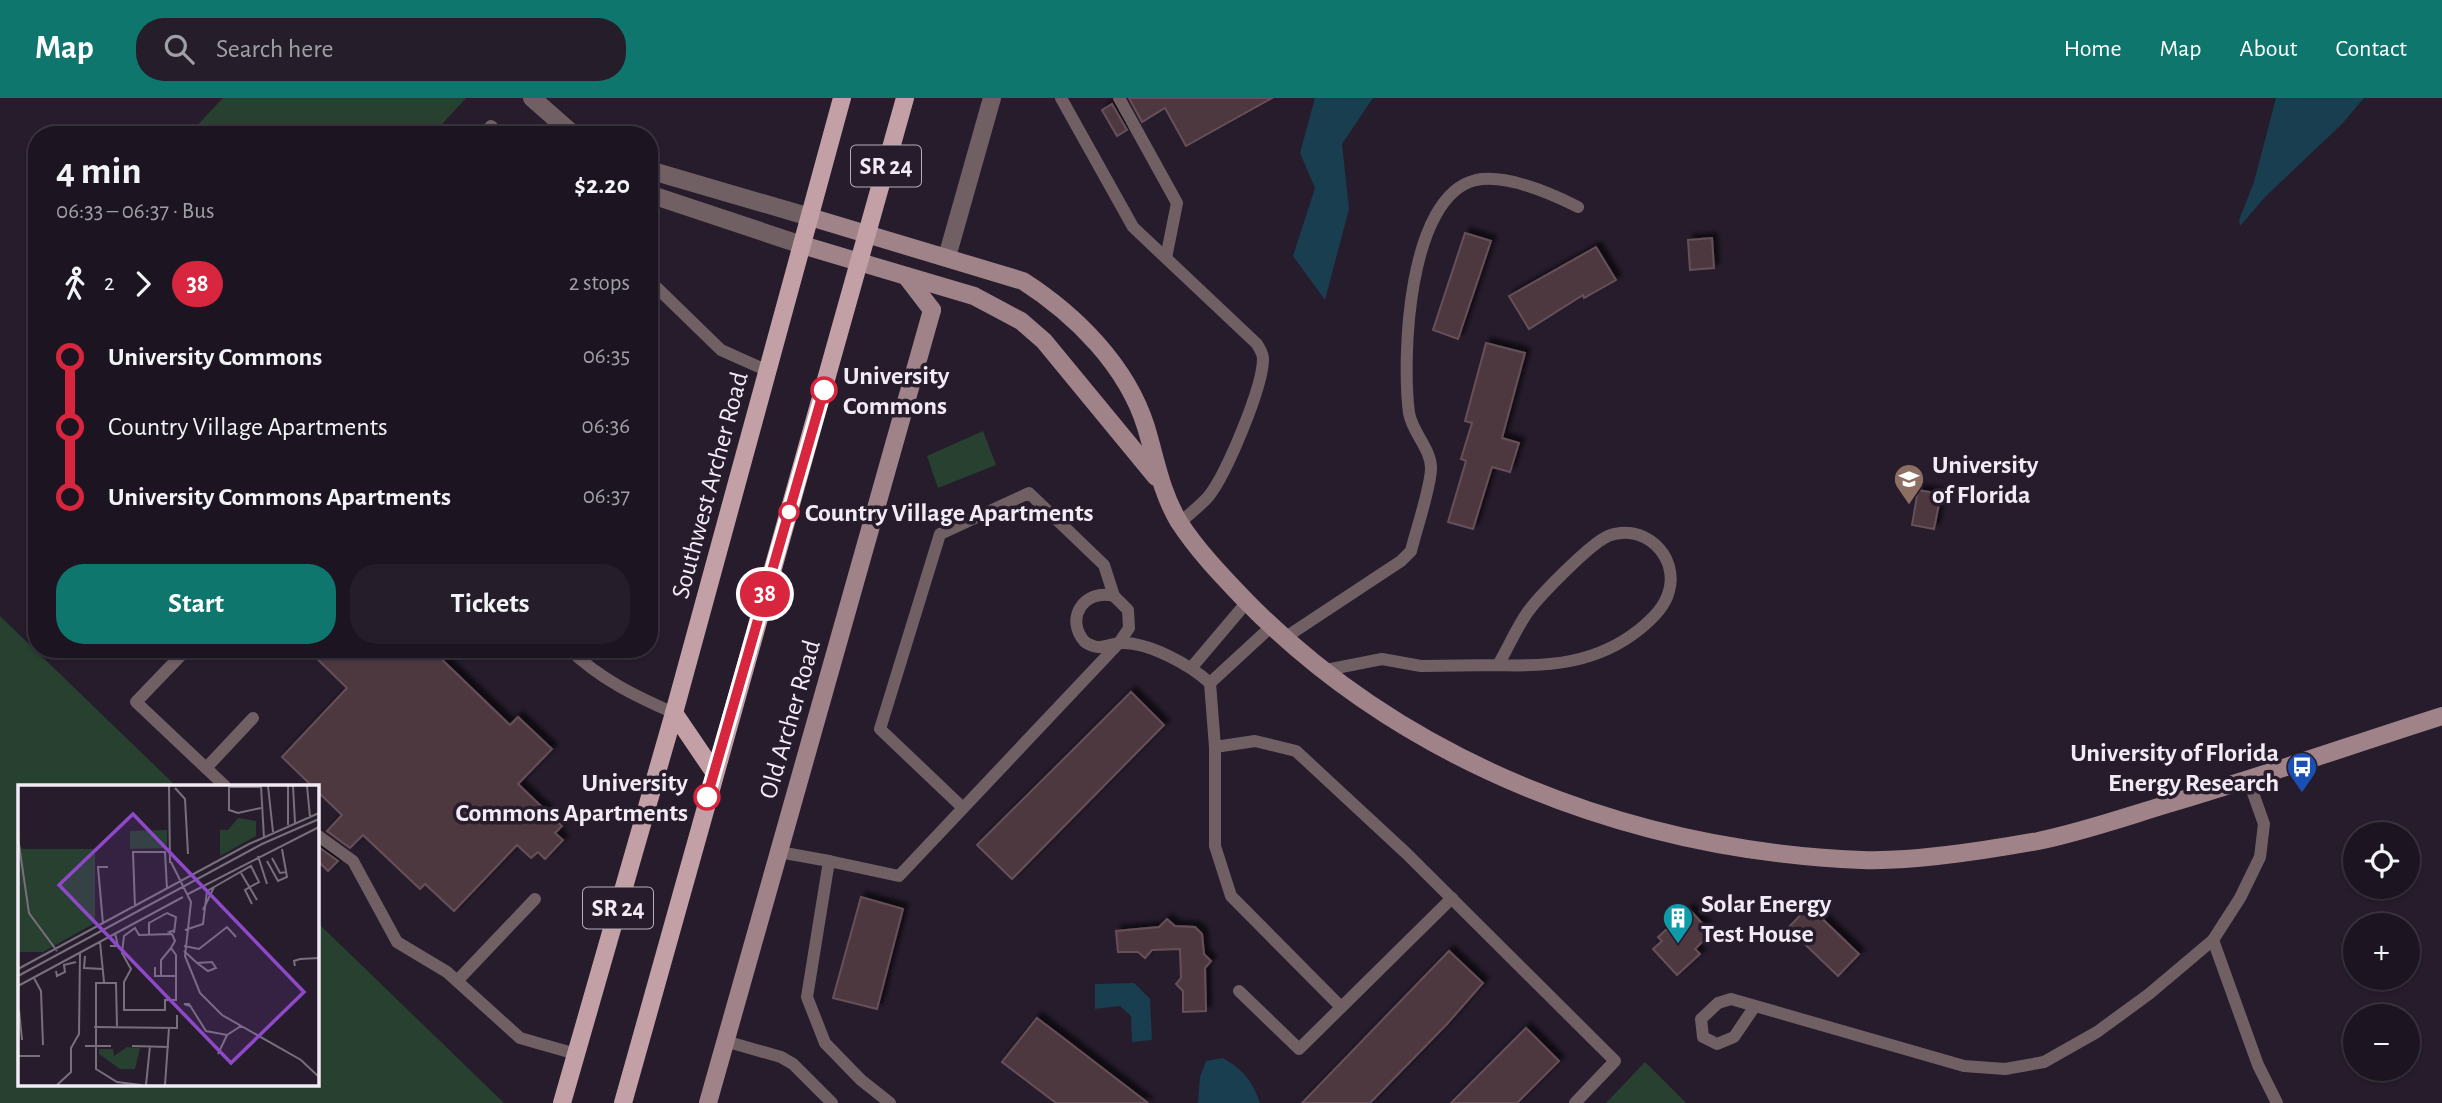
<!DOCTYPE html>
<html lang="en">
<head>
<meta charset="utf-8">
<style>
	:root { --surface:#1c1521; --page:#251e2a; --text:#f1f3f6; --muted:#a09fa5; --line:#3a343f; --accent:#0f766e }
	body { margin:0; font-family:"Alegreya Sans",sans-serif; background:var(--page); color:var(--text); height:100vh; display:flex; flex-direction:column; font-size:26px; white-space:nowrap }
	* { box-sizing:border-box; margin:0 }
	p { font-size:23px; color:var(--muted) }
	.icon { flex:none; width:38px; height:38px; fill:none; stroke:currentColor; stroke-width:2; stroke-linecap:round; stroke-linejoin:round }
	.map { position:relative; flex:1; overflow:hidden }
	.panel { position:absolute; left:28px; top:28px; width:630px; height:532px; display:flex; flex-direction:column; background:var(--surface); border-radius:28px; box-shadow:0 2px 5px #0004,0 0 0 2px var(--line) }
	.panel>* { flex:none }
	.badge { padding:0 14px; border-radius:23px; font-size:24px; line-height:46px }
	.tools { position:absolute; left:2343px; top:724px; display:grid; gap:14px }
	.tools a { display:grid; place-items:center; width:77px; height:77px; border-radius:50%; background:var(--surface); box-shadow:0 2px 5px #0004,0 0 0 2px var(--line); font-size:35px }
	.map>.badge { position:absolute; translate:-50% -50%; box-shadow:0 0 0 4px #fff }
	.legs { display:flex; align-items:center; gap:10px; height:77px; padding:0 28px; font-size:23px }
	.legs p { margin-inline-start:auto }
	.summary { display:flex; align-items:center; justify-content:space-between; height:119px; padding:0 28px }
	h1 { font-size:38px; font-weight:600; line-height:52px }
	.cta { display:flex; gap:14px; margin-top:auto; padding:14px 28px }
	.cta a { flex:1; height:80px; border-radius:28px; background:var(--accent); color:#fff; font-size:28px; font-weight:600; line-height:80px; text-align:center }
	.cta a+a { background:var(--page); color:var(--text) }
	ul { padding:0 28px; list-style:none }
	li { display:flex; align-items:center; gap:24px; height:70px; font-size:26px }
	li i { display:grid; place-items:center; width:10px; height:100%; margin:0 9px; background:currentColor }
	li i::after { content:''; width:18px; height:18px; margin:-9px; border:5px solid; border-radius:50%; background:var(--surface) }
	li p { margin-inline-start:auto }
	li:first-child i { background:linear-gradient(#0000 50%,currentColor 0) }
	li:last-child i { background:linear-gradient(currentColor 50%,#0000 0) }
	header { display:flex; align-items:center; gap:42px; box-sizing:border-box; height:98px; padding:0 35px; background:var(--accent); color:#fff }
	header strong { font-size:33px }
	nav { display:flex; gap:38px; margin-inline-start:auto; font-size:24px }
	.search { width:490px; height:63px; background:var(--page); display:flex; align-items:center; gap:18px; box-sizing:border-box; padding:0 24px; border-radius:28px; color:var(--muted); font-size:26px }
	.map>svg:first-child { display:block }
</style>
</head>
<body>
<header>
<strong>Map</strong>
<div class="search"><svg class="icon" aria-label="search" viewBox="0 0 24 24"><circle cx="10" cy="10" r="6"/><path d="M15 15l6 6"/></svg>Search here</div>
<nav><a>Home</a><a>Map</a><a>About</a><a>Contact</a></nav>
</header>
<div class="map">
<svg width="2442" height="1005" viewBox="0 0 2442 1005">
	<defs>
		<filter id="shadow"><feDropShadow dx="5" dy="-5" stdDeviation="2" flood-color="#0009"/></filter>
	</defs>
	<rect width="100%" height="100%" fill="#261c2c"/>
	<!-- green -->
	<g fill="#27402f">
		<polygon points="223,0 466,0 432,37 188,37"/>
		<polygon points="983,333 996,367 938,390 927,358"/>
		<polygon points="0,518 176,688 19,688 19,986 317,986 317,824 504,1005 0,1005"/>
		<polygon points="1645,964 1686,1005 1606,1005"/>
	</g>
	<!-- water -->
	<g fill="#183e4f">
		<polygon points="1315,0 1373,0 1342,46 1349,111 1325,202 1293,158 1315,90 1300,55"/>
		<polygon points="2276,0 2364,0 2342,26 2266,98 2240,128 2239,122 2254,84"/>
		<polygon points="1134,885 1150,901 1152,942 1132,944 1131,918 1120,908 1095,911 1095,886"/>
		<path d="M1223,960C1243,972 1252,982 1260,1005H1198L1200,979L1206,963Z"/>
	</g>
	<!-- building -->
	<g fill="#4e3840" stroke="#665058" stroke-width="2" filter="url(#shadow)">
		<polygon points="1129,0 1272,0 1186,48 1165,10 1142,24"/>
		<polygon points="1112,6 1127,32 1117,38 1102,12"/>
		<polygon points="1465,135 1491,143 1458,241 1433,232"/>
		<polygon points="1712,140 1714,170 1690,172 1688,142"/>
		<polygon points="1596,149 1616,182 1584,200 1583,197 1529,231 1509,198"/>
		<polygon points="1486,245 1525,255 1502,340 1519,345 1510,374 1492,369 1473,431 1448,424 1466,363 1461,361 1472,325 1465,323"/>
		<polygon points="1918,392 1941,396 1934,431 1912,427"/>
		<polygon points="307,551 431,551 510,627 518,619 552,651 518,686 562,728 555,735 563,742 545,761 538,754 531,760 517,747 454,813 425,786 420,791 363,737 350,750 327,733 342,717 317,693 317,688 312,688 282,659 347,590"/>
		<polygon points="1131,594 1164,627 1012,781 977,747"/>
		<polygon points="317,748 338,763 328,773 317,762"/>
		<polygon points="861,799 903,811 877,911 833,900"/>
		<polygon points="1809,808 1859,856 1838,878 1788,830"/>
		<polygon points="1689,811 1711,835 1695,851 1700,856 1677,877 1653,851 1662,843 1658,839"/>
		<polygon points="1167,821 1175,828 1195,829 1202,836 1204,856 1211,863 1205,870 1206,913 1183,914 1183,893 1176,886 1181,880 1180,851 1152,852 1145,860 1138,854 1118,854 1116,833 1159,829"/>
		<polygon points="1449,853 1483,885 1447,926 1370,1005 1302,1005"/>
		<polygon points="1037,920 1062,939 1148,1005 1056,1005 1002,964"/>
		<polygon points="1526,930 1559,963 1517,1005 1451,1005"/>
	</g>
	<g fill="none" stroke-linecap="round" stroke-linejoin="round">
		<!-- lane -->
		<g stroke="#716063" stroke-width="12">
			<path d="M1061,0L1133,129L1257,246C1260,252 1263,255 1263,261C1263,289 1226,377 1208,399C1200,408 1189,416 1180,425"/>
			<polyline points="1119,0 1177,105 1166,160"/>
			<polyline points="483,37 491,28 501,37"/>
			<polyline points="649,182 721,252 768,273"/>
			<path d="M1114,498C1084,490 1064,521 1085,544C1100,554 1107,546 1121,545C1149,544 1190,567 1210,585L1215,649L1255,643L1296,653L1407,756L1615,963L1575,1005"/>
			<path d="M1286,539L1401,463L1411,453C1416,432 1431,389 1431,370C1431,351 1412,334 1409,315C1402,261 1407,98 1476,82C1506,76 1552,96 1578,109"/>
			<polyline points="187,551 136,604 225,688"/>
			<path d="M569,551C600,581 635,598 674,615"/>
			<polyline points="1192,569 1247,504"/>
			<path d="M1326,572L1382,561L1421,568L1498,567C1508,550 1516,531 1527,515C1539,498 1590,446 1608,438C1643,424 1679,457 1669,493C1665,509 1652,521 1640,531C1598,565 1550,569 1498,567"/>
			<polyline points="1210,585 1273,527"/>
			<polyline points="1215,649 1215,748 1231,798 1341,909"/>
			<polyline points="206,670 253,620"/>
			<polyline points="317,737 353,763 397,844 447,874 520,940 576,956"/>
			<polyline points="779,754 829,763"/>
			<polyline points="2213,842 2258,967 2277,1005"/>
			<polyline points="457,883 535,801"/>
			<polyline points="1239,893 1299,951 1452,800"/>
			<polyline points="1755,908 1734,939 1717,946 1703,939 1701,921 1718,905 1731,901 1964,968 2005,971 2044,964 2097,934 2149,896 2213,842 2240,800 2260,759 2264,726 2248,681"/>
			<polyline points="725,943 781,959 793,966 832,1005"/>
			<polyline points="890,1005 861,982 825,945 807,899 829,763 899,778 1119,545 1129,530 1128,512 1114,498 1104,467 1029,395 940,436 880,631 963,710"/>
		</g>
		<!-- street -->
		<g stroke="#716063" stroke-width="18">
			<polyline points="532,0 574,37"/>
			<polyline points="649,72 810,119"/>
			<polyline points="649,96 802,147"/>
			<polyline points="947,159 992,0"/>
		</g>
		<!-- secondary -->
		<g stroke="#9f8389" stroke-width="18">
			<path d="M810,119L1023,183C1076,217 1127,268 1146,329C1156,362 1161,394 1179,424C1197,452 1222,478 1245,502C1405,666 1634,753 1862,762C1912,764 1988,752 2038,743C2082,734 2125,719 2168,706C2260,679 2351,647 2442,618"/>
			<polyline points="802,147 974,198 1021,223 1044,243 1156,379"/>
			<polyline points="906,178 932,212"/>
			<polyline points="708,1005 932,212"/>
		</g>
		<!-- primary -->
		<g stroke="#c39fa6" stroke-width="18">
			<polyline points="674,615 714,674"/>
			<polyline points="562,1005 674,615 842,0"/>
			<polyline points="623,1005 905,0"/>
		</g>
	</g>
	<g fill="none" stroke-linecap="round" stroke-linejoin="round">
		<!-- line-1 casing -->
		<g stroke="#fff" stroke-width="16">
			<polyline id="line-1" points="707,699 824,292"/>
		</g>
		<!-- line-1 -->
		<use href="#line-1" stroke="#d7263d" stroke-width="10"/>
	</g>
	<!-- icons -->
	<defs>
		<g id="university-pin" transform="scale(1.575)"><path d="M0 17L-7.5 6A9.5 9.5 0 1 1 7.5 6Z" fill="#8d6e63" stroke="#261c2c"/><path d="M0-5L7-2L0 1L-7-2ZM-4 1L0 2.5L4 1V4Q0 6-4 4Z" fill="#fff"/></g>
		<g id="bus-pin" transform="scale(1.575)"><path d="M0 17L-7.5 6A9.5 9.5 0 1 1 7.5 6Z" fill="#1a4fb4" stroke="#261c2c"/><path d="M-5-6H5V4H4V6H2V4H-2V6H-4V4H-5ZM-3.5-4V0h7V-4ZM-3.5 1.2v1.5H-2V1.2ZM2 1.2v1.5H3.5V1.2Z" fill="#fff"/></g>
		<g id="building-pin" transform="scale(1.575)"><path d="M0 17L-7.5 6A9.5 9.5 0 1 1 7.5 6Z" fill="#0f9aa8" stroke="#261c2c"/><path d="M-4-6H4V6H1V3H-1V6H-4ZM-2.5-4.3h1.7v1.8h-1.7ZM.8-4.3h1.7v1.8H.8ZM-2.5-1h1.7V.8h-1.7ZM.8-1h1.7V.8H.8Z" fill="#fff"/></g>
	</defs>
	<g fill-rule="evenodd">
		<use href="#university-pin" x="1909" y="381"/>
		<use href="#bus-pin" x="2302" y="669"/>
		<use href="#building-pin" x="1678" y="820"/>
	</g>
	<!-- markers -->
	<g fill="#fff" stroke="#d7263d" stroke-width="3.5">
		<circle cx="824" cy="292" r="12"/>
		<circle cx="789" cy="414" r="9"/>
		<circle cx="707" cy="699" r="12"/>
	</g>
	<g text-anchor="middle" stroke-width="7" stroke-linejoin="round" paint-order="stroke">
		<!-- shield labels -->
		<g fill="#261c2c" stroke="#b5adb9" stroke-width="2">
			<rect x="851" y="47.5" width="70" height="41" rx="5"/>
			<rect x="583" y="789.5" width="70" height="41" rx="5"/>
		</g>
		<g font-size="24" font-weight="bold" fill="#f2ebf6">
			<text x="886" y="76">SR 24</text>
			<text x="618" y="818">SR 24</text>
		</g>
		<!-- stop labels -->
		<g font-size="26" font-weight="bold" fill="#f2ebf6" stroke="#261c2c" text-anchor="start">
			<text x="843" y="286">University<tspan x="843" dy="30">Commons</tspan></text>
			<text x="805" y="423">Country Village Apartments</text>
			<text x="688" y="693" text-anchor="end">University<tspan x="688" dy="30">Commons Apartments</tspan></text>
		</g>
		<!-- poi labels -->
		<g font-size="26" font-weight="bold" fill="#f2ebf6" stroke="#261c2c" text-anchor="start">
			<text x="1932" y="375">University<tspan x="1932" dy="30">of Florida</tspan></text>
			<text x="2279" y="663" text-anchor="end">University of Florida<tspan x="2279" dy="30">Energy Research</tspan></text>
			<text x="1701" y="814">Solar Energy<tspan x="1701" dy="30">Test House</tspan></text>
		</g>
		<!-- street labels -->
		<g font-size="26" fill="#f2ebf6" stroke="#261c2c">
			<text transform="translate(709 387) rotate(-75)" y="9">Southwest Archer Road</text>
			<text transform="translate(789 621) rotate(-74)" y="9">Old Archer Road</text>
		</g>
	</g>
	<!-- overview -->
	<g transform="translate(18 687)">
		<rect width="301" height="301" fill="#261c2c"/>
		<path d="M220,33L238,36V51L202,71V45H210ZM149,45V63L112,64V46ZM0,55L4,64H77V138L25,167H0ZM109,262L122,263L117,284H102L81,269V264H95L96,271Z" fill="#27402f"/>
		<path fill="none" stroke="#786f7d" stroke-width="2" d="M151,1L152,78M243,1L246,53M250,1L255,47M270,1V40M275,1L277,38M289,1L292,32M243,2H211V25L220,28L243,23M157,3L167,14L170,69M0,53L11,128L39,166M240,71L249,99M254,73L262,88L269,87M249,76L260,96L269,92L264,64M153,77L173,117L167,171L182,208L204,230L283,275L301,292M223,88L239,115M170,109L301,42M117,122L115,67H147L149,104M185,125L196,102M85,139L80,82H90M167,145L185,139L189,106L233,81L241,97L227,105L234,119M131,149V138L149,128L158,132L156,148M154,149L121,150L117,143L106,151L104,168L113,184L106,197V225H147V215H158V170L153,163L157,156L154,149L151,147L157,145M82,157L86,197M92,161H100L97,148M166,161L181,164L209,142L218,152M166,166L179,178L194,177L198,183L190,186L179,178M67,171L66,183L85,184M277,181L276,176L282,174L301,173M137,182V191H158M0,184L231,59L301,28M38,186L39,191L47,187L46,180L58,177M0,191L244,59L301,34M143,191V175L153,163M16,193L23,206L25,260M0,201L165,112M172,221L166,219H171L188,246L209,250L223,241M1,225L4,255M99,241L98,198H78V284L99,297L123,300M76,242L159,243V230M67,261H93M114,261L151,262M200,269L209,250M0,271H22M39,300L53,287V263L61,249L62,167M128,300L132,261M147,300L151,243"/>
		<path fill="#8d49c7" fill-opacity="0.15" stroke="#8d49c7" stroke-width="3.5" d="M115,29L286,207L213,278L41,100Z"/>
		<rect width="301" height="301" fill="none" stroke="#f2ebf6" stroke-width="3.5"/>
	</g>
</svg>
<div class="tools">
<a><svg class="icon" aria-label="locate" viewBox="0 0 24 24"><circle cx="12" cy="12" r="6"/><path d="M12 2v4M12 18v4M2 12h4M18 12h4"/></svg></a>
<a>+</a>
<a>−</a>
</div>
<b class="badge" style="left:765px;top:496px;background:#d7263d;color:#fff">38</b>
<section class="panel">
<div class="summary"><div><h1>4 min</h1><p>06:33 – 06:37 · Bus</p></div><b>$2.20</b></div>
<div class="legs"><svg class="icon" aria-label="walk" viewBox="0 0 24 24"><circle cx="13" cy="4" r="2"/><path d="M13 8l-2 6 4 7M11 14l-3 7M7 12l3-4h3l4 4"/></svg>2<svg class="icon" aria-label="forward" viewBox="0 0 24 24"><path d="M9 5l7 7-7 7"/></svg><b class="badge" style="background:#d7263d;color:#fff">38</b><p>2 stops</p></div>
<ul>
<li><i style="color:#d7263d"></i><b>University Commons</b><p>06:35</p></li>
<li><i style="color:#d7263d"></i><span>Country Village Apartments</span><p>06:36</p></li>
<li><i style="color:#d7263d"></i><b>University Commons Apartments</b><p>06:37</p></li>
</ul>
<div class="cta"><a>Start</a><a>Tickets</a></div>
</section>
</div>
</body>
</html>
